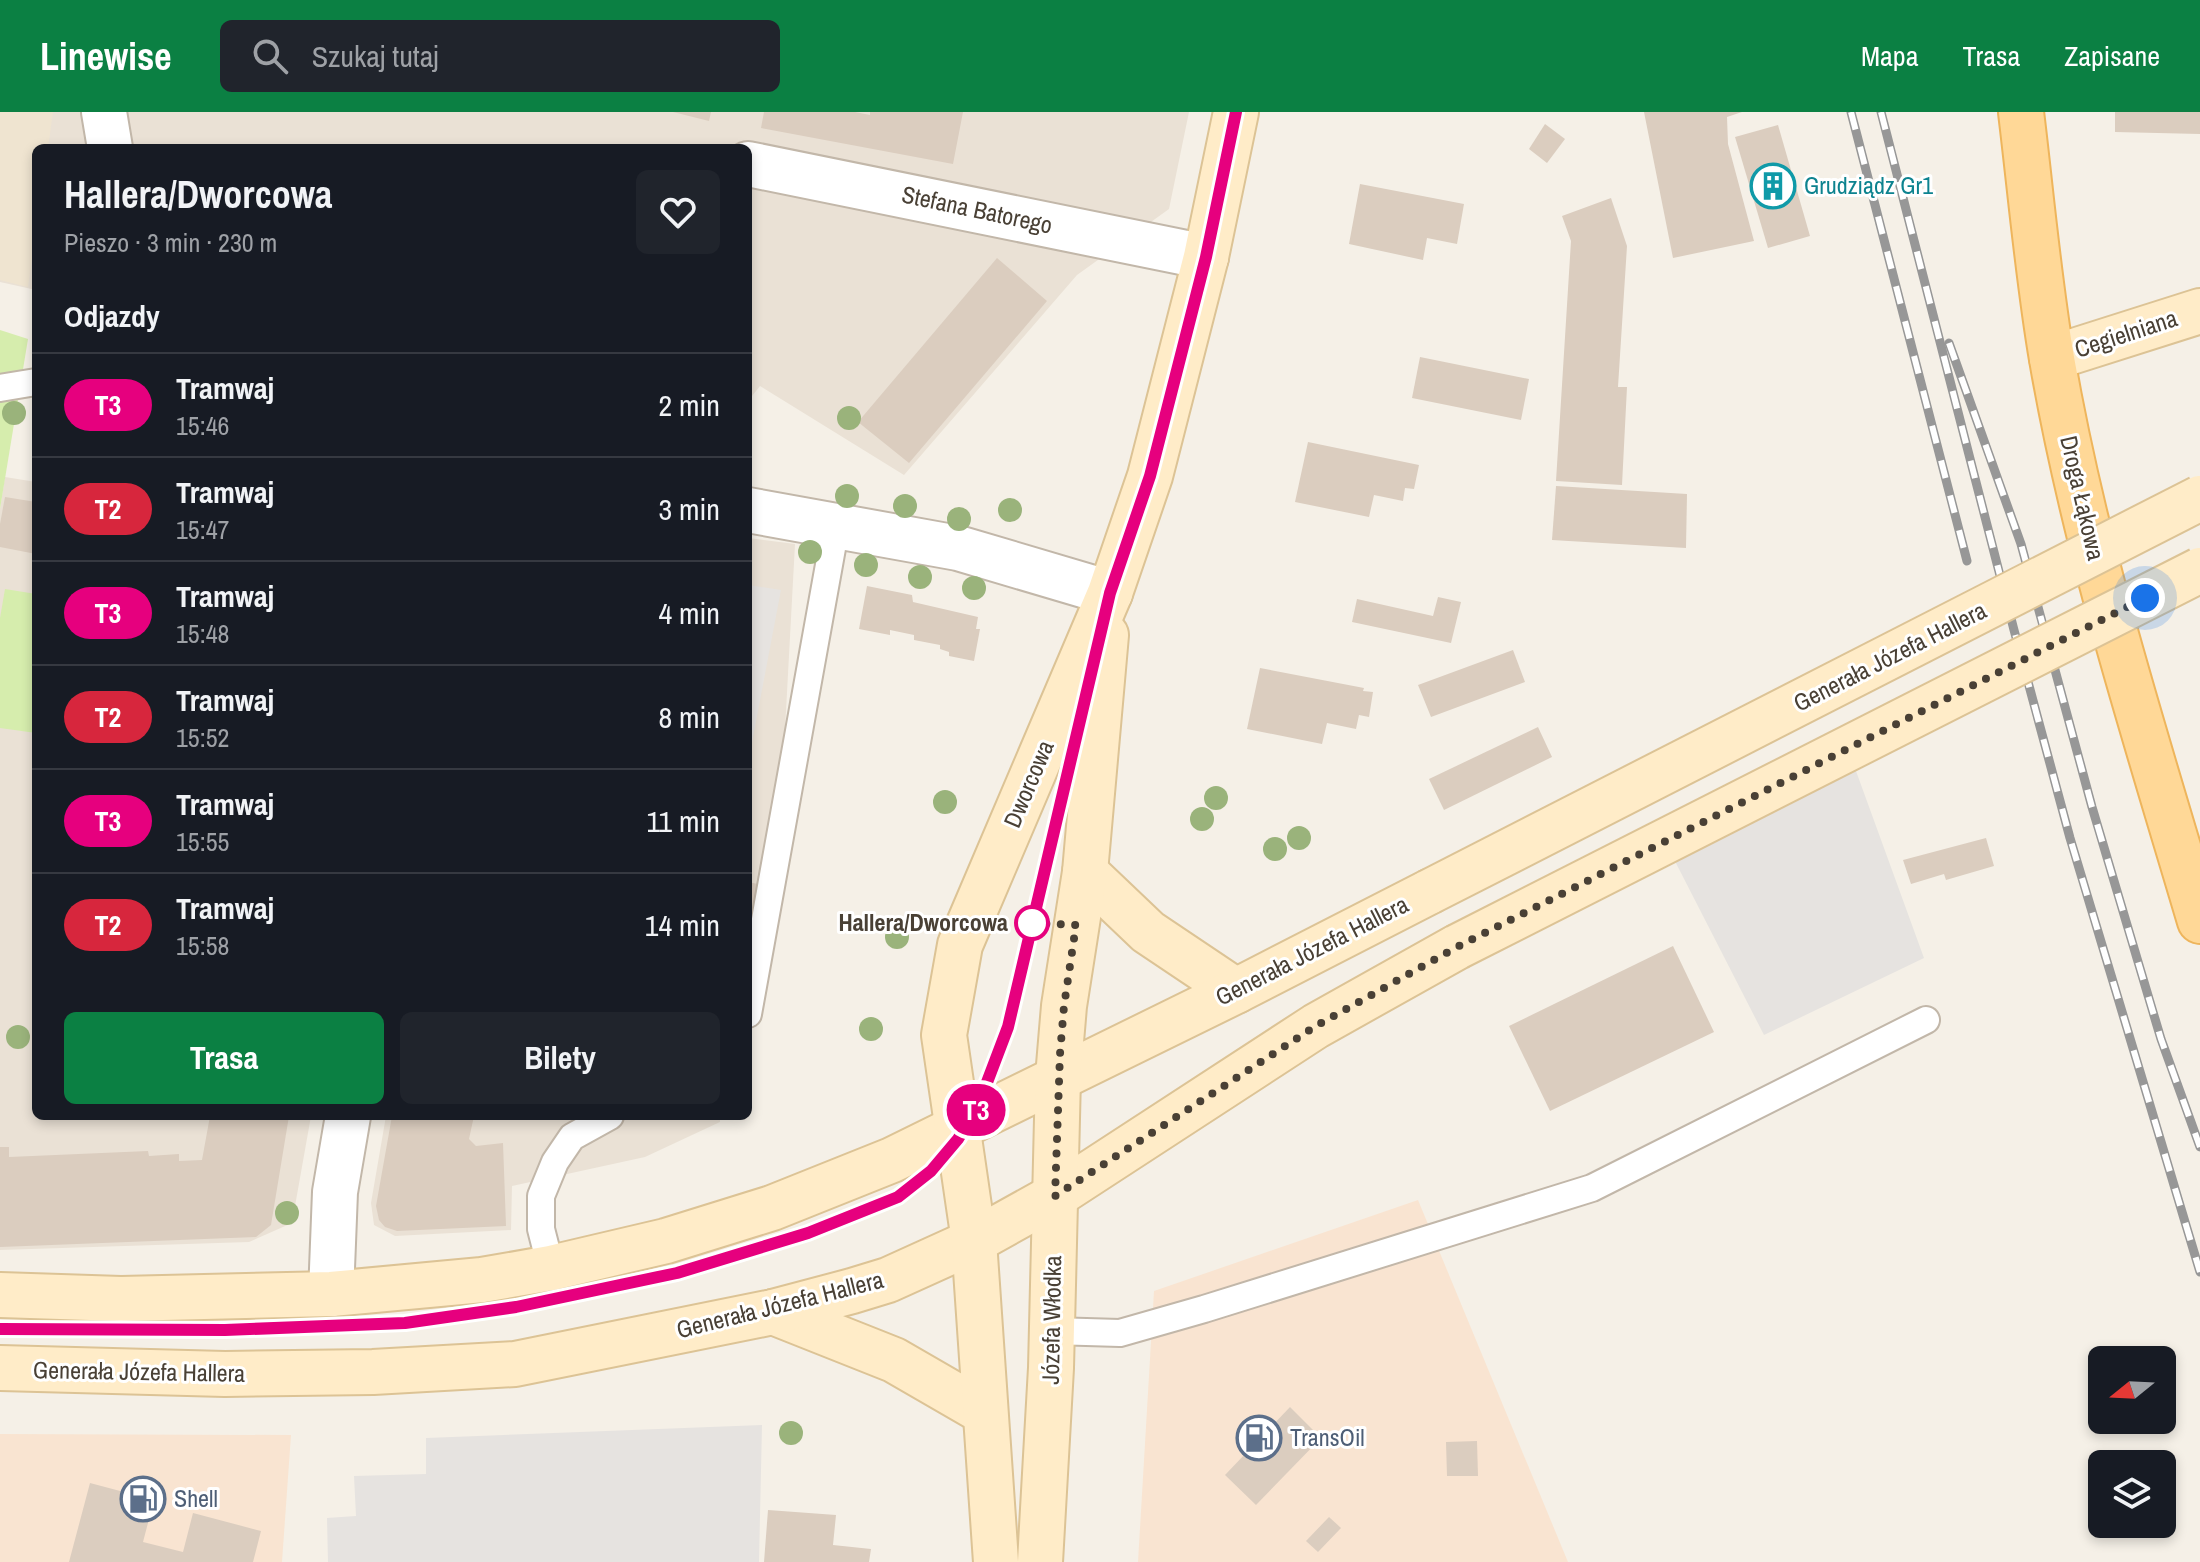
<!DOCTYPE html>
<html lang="pl">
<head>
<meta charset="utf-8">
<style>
	:root { --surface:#171b24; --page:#20242c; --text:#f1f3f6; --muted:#9ea1a6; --line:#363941; --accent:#0b8043 }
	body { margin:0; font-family:"Archivo Narrow",sans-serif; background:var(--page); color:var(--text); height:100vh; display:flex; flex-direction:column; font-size:30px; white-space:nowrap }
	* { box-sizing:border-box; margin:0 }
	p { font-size:26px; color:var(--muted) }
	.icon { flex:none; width:44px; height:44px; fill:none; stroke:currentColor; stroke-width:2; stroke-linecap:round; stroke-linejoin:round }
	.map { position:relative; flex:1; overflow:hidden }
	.side { position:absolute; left:32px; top:32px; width:720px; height:976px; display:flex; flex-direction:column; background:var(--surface); border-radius:12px; box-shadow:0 4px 12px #0003 }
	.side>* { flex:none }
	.badge { padding:0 16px; border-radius:26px; font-size:28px; line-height:52px }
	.needle { width:52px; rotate:252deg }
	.fabs { position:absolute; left:2088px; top:1234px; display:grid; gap:16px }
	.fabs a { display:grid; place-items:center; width:88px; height:88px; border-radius:12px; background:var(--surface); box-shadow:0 4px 12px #0003; font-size:40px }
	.you { position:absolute; width:40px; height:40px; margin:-20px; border:6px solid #fff; border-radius:50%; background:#1a73e8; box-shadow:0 0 0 12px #1a73e833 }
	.map>.badge { position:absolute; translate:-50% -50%; box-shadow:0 0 0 4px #fff }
	h2 { padding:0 32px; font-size:30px; line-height:72px }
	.round { display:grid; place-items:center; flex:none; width:84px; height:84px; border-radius:12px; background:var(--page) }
	.overview { display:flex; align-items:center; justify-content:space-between; height:136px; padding:0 32px }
	h1 { font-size:38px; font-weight:700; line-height:60px }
	.cta { display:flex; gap:16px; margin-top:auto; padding:16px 32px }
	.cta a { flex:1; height:92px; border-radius:12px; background:var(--accent); color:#fff; font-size:32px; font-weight:700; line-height:92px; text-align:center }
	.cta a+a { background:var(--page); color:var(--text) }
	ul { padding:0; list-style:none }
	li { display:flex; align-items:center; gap:24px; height:104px; padding:0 32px; border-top:2px solid var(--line) }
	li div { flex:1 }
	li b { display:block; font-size:30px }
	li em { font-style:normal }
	li .badge { min-width:88px; font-weight:700; text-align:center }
	header { display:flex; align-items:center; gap:48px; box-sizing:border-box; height:112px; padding:0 40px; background:var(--accent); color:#fff }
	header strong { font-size:38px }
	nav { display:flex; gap:44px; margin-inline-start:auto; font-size:28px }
	.search { width:560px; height:72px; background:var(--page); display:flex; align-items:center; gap:20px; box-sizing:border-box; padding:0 28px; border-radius:12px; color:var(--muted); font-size:30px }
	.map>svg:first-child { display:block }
</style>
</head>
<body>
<header>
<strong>Linewise</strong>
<div class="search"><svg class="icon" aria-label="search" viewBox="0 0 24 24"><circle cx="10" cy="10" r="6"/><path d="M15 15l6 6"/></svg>Szukaj tutaj</div>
<nav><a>Mapa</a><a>Trasa</a><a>Zapisane</a></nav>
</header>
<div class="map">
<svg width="2200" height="1450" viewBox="0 0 2200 1450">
	<rect width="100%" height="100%" fill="#f5f0e7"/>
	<!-- residential -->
	<g fill="#eae1d5">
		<polygon points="0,0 1189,0 1169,97 1077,163 904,363 760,274 748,289 748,36 36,36 36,178 0,170"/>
		<polygon points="5,365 36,370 36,1004 311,1004 292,1111 249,1130 0,1138 0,397"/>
		<polygon points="748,426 795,432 784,636 748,851"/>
		<polygon points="386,1004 720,1004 720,1010 645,1045 512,1074 511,1118 395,1124 374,1113 371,1091"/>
	</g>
	<!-- commercial -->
	<g fill="#f9e4d1">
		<polygon points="1418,1088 1568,1450 1138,1450 1154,1179"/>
		<polygon points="0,1322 291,1323 282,1450 0,1450"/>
	</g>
	<!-- education -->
	<polygon fill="#efe4d0" points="0,0 53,0 48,36 36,36 36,121 28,175 0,168"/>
	<!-- green -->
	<g fill="#d6edad">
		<polygon points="0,218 28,227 0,397"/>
		<polygon points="5,477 36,482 36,621 0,616 0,506"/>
	</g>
	<!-- parking -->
	<g fill="#e6e3e0">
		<polygon points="748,473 781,478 751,636 748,635"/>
		<polygon points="1844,626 1924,846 1764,923 1659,718"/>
		<polygon points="762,1313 759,1450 328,1450 327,1406 356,1404 354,1364 426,1362 426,1326"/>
	</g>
	<!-- building -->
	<g fill="#dbcdbf">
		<polygon points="673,0 711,0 709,9"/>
		<polygon points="764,0 855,0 870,3 870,0 963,0 953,52 761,16"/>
		<polygon points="1644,0 1742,0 1727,5 1728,32 1754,129 1673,146"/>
		<polygon points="2115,0 2200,0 2200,22 2115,20"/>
		<polygon points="1545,12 1565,27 1547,51 1529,37"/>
		<polygon points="1778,13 1810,124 1768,136 1735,25"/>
		<polygon points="1360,72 1464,92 1457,132 1427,126 1423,148 1349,132"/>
		<polygon points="1611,86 1627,134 1618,275 1627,275 1622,373 1556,369 1571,129 1562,104"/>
		<polygon points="997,146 1047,189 909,351 858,310"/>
		<polygon points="1420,245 1529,267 1521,308 1412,286"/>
		<polygon points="1308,330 1419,353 1414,377 1405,376 1403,389 1374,383 1369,405 1295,390"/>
		<polygon points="1556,374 1687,382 1686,436 1552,428"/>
		<polygon points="5,385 36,390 36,442 0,435 0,412"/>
		<polygon points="867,474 912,483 913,490 978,505 976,517 980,517 974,549 949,544 949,540 940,537 940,533 914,528 914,523 890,518 890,523 859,517"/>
		<polygon points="1438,485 1461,490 1451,531 1352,510 1357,487 1433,504"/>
		<polygon points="1513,538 1525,570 1431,605 1418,573"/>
		<polygon points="1260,556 1364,576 1363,579 1373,580 1369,605 1359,603 1356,617 1327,611 1322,632 1247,617"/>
		<polygon points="1538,615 1552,645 1444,698 1429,667"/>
		<polygon points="1986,726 1994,754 1946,768 1944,762 1911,772 1903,748"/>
		<polygon points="748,770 758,772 752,802 748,801"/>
		<polygon points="1673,834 1714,920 1550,999 1509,914"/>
		<polygon points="210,1004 289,1004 271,1113 256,1125 0,1135 0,1035 9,1035 9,1045 148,1039 149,1044 179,1042 179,1049 202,1048"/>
		<polygon points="392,1004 474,1004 469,1027 476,1034 503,1031 506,1114 397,1119 385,1115 379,1108 376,1094"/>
		<polygon points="1290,1295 1321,1326 1256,1393 1225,1363"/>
		<polygon points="1477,1329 1478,1364 1447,1364 1446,1330"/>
		<polygon points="90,1371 154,1388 143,1430 183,1440 193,1401 261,1419 253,1450 69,1450"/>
		<polygon points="768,1398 836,1403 833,1433 871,1437 869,1450 764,1450"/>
		<polygon points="1329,1405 1341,1416 1318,1440 1306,1429"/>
	</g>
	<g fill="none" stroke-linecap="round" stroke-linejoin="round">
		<!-- lane casing -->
		<g stroke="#c2b7a9" stroke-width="30">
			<g id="lane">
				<polyline points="0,276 36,270"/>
				<polyline points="748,902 836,414"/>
				<polyline points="551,1156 541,1117 541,1084 555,1050 572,1025 610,1004"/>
				<polyline points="1052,1219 1120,1221 1204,1197 1592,1076 1926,908"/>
			</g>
		</g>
		<!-- street casing -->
		<g stroke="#c2b7a9" stroke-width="48">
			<g id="street">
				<polyline points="104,0 110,36"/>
				<polyline points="748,52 1206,145"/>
				<polyline points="748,398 958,436 1110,481"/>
				<polyline points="331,1182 335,1080 348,1004"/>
			</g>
		</g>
		<!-- secondary casing -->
		<g stroke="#dcc395" stroke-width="48">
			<g id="secondary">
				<polyline points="2052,246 2200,199"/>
				<polyline points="1085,760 1148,820 1236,879"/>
				<polyline points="0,1183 121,1187 331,1182 482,1168 551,1156 666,1129 772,1096 892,1048 1236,879 1429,780"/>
				<polyline points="773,1200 894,1248 984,1300"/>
				<polyline points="0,1256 225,1262 373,1260 515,1252 773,1200 852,1179 888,1168 974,1129 1055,1084 1316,914 1457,835"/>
				<polyline points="996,1450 974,1129 944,923 960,833 1110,481 1150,364 1206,145 1236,0"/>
				<polyline points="1040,1450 1051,1256 1058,965 1064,894 1085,760 1106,523"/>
			</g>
		</g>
		<!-- primary casing -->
		<g stroke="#eeb55c" stroke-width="48">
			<path id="primary" d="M2021,0C2031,82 2038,165 2052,247C2085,438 2145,623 2200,809"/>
		</g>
		<!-- lane -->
		<use href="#lane" stroke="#fff" stroke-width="26"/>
		<!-- street -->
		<use href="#street" stroke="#fff" stroke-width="44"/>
		<!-- secondary -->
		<use href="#secondary" stroke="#ffecc8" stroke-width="44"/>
		<!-- primary -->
		<use href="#primary" stroke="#ffd897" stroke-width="44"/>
		<!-- tram -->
		<path stroke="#979797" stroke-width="2" d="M0,1217C134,1219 270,1222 404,1211C522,1200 640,1174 752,1139C812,1120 879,1102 927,1061C971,1024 989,967 1008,915L1110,481"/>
		<!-- rail casing -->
		<g stroke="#979797" stroke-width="9">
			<g id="rail">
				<polyline points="1851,0 1967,449"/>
				<polyline points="1881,0 2014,518 2070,726 2200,1160"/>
				<polyline points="1949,231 2021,432 2092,695 2161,927 2200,1035"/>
			</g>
		</g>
		<!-- rail -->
		<use href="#rail" stroke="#fff" stroke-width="6" stroke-dasharray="18" stroke-linecap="butt"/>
		<!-- secondary-bridge casing -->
		<g stroke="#dcc395" stroke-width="48" stroke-linecap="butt">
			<g id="secondary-bridge">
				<polyline points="1429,780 2200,386"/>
				<polyline points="1457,835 2200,458"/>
			</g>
		</g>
		<!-- secondary-bridge -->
		<use href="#secondary-bridge" stroke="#ffecc8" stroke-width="44"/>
	</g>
	<!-- trees -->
	<g fill="#9ab37b">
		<circle cx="14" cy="301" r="12"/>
		<circle cx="849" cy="306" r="12"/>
		<circle cx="847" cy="384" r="12"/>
		<circle cx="905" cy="394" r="12"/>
		<circle cx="1010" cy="398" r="12"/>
		<circle cx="959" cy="407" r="12"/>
		<circle cx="810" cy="440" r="12"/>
		<circle cx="866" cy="453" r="12"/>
		<circle cx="920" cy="465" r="12"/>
		<circle cx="974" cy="476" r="12"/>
		<circle cx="1216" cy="686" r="12"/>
		<circle cx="945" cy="690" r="12"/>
		<circle cx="1202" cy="707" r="12"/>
		<circle cx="1299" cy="726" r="12"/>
		<circle cx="1275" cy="737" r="12"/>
		<circle cx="897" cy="825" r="12"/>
		<circle cx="871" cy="917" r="12"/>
		<circle cx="18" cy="925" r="12"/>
		<circle cx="287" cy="1101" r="12"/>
		<circle cx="791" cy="1321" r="12"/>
	</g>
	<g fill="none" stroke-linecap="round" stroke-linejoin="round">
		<!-- line casing -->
		<g stroke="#fff" stroke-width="18">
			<polyline id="line" points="0,1217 225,1218 405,1211 516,1195 677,1161 808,1121 898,1085 931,1059 958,1027 978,994 1008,915 1110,481 1150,364 1206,145 1236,0"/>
		</g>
		<!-- line -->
		<use href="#line" stroke="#e6007e" stroke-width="12"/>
		<!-- walk -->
		<polyline stroke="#494035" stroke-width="8" stroke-dasharray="0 14.4" points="1032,811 1076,813 1064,894 1060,942 1055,1084 1316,914 1457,835 2145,486"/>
	</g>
	<!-- icons -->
	<defs>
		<g id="building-ring" transform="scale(2.3)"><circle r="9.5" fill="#fff" stroke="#0f9aa8" stroke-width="1.5"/><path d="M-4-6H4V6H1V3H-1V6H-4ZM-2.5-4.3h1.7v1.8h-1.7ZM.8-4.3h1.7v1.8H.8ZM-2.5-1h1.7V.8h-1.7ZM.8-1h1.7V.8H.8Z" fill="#0f9aa8"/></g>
		<g id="fuel-ring" transform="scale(2.3)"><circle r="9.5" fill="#fff" stroke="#5c6f8a" stroke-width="1.5"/><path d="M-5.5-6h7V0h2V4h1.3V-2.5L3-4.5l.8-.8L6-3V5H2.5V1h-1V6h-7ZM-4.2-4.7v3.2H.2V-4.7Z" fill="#5c6f8a"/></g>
	</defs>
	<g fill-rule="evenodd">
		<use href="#building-ring" x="1773" y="74"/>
		<use href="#fuel-ring" x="1259" y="1326"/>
		<use href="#fuel-ring" x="143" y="1387"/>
	</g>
	<!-- markers -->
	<circle fill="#fff" stroke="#e6007e" stroke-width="4" cx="1032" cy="811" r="16"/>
	<g text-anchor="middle" stroke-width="6" stroke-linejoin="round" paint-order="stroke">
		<!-- culture labels -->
		<g font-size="24" fill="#0d838f" stroke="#fff" text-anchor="start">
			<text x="1804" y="82">Grudziądz Gr1</text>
		</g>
		<!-- street labels -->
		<g font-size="24" fill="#494035" stroke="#fff">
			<text transform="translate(977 98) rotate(12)" y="8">Stefana Batorego</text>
			<text transform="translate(2126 222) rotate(-18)" y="8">Cegielniana</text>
			<text transform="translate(2082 386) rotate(77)" y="8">Droga Łąkowa</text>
			<text transform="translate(1890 545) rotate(-27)" y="8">Generała Józefa Hallera</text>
			<text transform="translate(1029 672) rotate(-67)" y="8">Dworcowa</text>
			<text transform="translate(1312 839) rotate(-27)" y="8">Generała Józefa Hallera</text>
			<text transform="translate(780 1193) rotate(-14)" y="8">Generała Józefa Hallera</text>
			<text transform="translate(1052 1208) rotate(-89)" y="8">Józefa Włodka</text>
			<text transform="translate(139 1260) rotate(1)" y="8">Generała Józefa Hallera</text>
		</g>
		<!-- stop labels -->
		<g font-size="24" font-weight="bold" fill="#494035" stroke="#fff" text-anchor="end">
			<text x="1008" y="819">Hallera/Dworcowa</text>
		</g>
		<!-- service labels -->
		<g font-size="24" fill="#4e5e75" stroke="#fff" text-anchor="start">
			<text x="1290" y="1334">TransOil</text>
			<text x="174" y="1395">Shell</text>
		</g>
	</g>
</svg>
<div class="fabs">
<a><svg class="needle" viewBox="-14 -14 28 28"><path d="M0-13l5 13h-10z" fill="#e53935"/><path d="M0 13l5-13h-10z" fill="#9ea1a6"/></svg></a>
<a><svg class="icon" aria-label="layers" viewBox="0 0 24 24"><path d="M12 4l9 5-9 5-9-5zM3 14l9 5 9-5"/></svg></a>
</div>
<div class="you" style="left:2145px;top:486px"></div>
<b class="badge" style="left:976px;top:998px;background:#e6007e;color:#fff">T3</b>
<section class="side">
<div class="overview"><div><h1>Hallera/Dworcowa</h1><p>Pieszo · 3 min · 230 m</p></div><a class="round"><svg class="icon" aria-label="heart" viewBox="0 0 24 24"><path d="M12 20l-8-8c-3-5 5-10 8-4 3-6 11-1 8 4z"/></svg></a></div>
<h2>Odjazdy</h2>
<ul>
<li><span class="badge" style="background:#e6007e;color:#fff">T3</span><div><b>Tramwaj</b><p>15:46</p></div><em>2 min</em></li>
<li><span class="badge" style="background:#d7263d;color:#fff">T2</span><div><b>Tramwaj</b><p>15:47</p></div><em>3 min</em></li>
<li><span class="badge" style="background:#e6007e;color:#fff">T3</span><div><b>Tramwaj</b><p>15:48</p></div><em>4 min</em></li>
<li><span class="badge" style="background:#d7263d;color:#fff">T2</span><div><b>Tramwaj</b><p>15:52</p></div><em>8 min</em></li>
<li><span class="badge" style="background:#e6007e;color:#fff">T3</span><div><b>Tramwaj</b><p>15:55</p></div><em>11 min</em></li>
<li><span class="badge" style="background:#d7263d;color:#fff">T2</span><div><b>Tramwaj</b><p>15:58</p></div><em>14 min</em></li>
</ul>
<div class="cta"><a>Trasa</a><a>Bilety</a></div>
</section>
</div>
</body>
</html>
